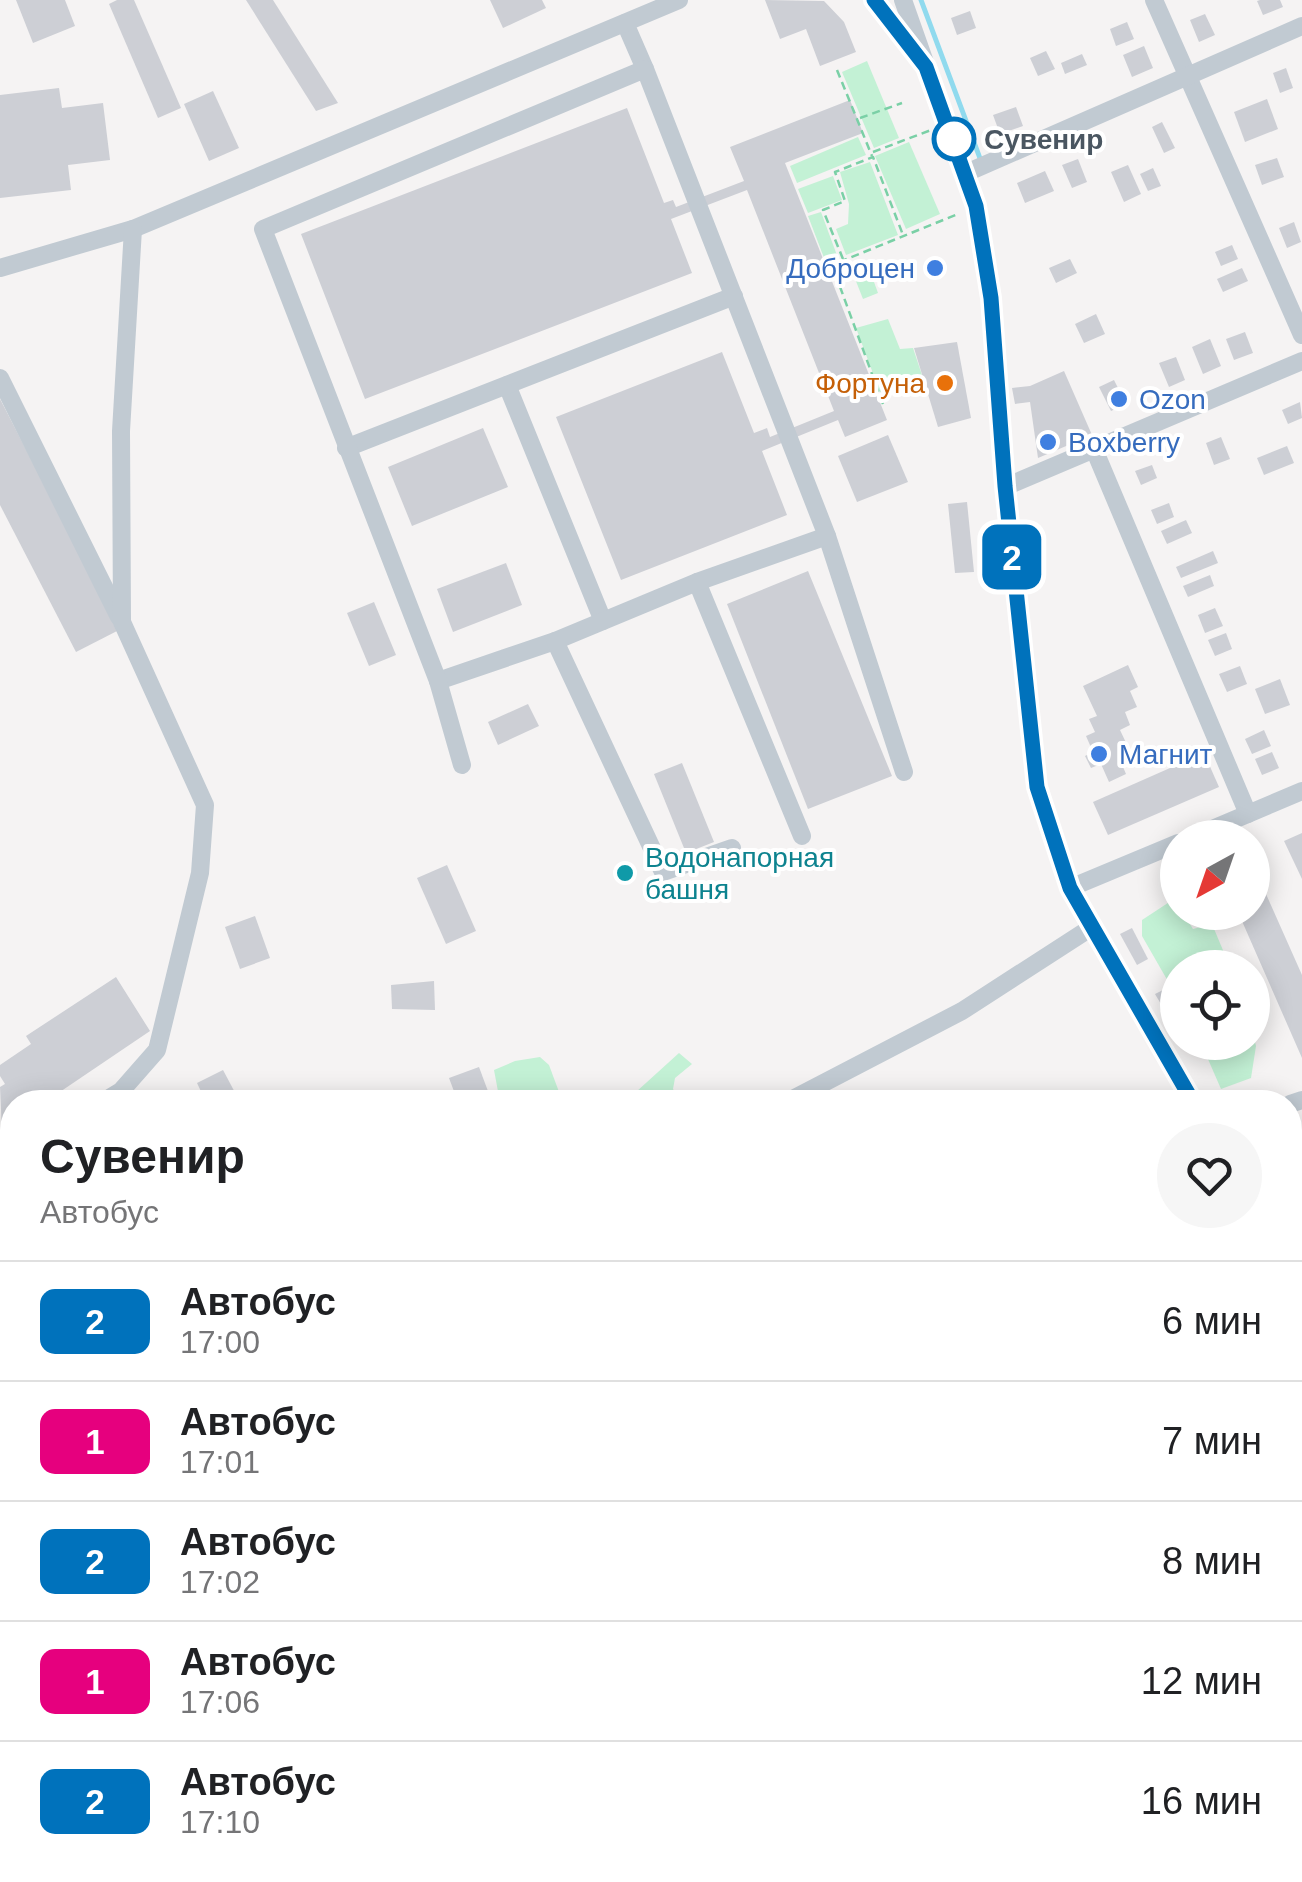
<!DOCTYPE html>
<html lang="ru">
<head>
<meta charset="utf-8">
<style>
	:root { --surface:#fff; --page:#f6f6f6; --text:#202124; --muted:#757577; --line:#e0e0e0 }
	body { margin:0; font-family:Helvetica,sans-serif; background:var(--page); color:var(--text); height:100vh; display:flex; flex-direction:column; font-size:38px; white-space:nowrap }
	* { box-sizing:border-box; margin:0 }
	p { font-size:32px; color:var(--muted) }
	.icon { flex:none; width:55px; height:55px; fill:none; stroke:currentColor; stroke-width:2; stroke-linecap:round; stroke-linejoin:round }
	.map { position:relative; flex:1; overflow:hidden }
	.side { position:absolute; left:0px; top:1090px; width:1302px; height:792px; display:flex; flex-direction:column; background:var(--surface); border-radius:40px 40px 0 0; box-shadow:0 5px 25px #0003 }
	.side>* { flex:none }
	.badge { padding:0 20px; border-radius:15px; font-size:35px; line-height:65px }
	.needle { width:65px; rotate:220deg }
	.controls { position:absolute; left:1160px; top:820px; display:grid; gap:20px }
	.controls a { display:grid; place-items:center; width:110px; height:110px; border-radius:50%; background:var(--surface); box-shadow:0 5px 25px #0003; font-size:50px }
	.map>.badge { position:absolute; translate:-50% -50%; box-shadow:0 0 0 5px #fff }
	.round { display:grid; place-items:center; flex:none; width:105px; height:105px; border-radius:52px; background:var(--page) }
	.summary { display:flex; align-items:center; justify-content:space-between; height:170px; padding:0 40px }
	h1 { font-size:48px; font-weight:600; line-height:75px }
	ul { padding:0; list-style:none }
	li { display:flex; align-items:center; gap:30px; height:120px; padding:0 40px; border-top:2px solid var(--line) }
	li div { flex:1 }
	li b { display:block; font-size:38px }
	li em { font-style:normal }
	li .badge { min-width:110px; font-weight:700; text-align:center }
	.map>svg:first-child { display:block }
</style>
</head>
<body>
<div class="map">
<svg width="1302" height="1882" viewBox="0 0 1302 1882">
	<rect width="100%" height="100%" fill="#f5f3f3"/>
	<!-- green -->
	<g fill="#c3f1d5">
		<polygon points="867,61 899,138 874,148 842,72"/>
		<polygon points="858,137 866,155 797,183 790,166"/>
		<polygon points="909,142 940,214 906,229 875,156"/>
		<polygon points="870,162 898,235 846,255 836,229 848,224 849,204 840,172"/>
		<polygon points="833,176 842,200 808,213 798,189"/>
		<polygon points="821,212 838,258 826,263 808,216"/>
		<polygon points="866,260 878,293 863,299 850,266"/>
		<polygon points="888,319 900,349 913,348 923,378 880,392 856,328"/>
		<polygon points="1174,899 1178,912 1183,913 1193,929 1212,924 1230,967 1178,968 1177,997 1142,936 1142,920"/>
		<polygon points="1253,1034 1256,1046 1251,1078 1221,1089 1201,1043 1252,1042"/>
		<polygon points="679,1053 692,1064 675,1078 673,1089 681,1102 625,1102"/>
		<polygon points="540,1057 549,1065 562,1100 559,1102 500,1102 494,1070 515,1061"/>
	</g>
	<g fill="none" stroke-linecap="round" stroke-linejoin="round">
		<!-- stream -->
		<polyline stroke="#90daee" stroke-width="5" points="921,0 981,161"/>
	</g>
	<!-- building -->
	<g fill="#cdcfd5">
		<polygon points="16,0 65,0 75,26 33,43"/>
		<polygon points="117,0 134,0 181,108 158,118 109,4"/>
		<polygon points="246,0 273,0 338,103 316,111"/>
		<polygon points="490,0 542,0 546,8 503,28"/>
		<polygon points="765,0 824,1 844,22 856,52 820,66 806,29 780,39"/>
		<polygon points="1260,0 1280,0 1283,7 1263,15 1257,1"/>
		<polygon points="970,11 976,28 957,35 951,18"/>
		<polygon points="1205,14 1215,35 1199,42 1190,20"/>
		<polygon points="1127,22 1134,39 1116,46 1110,29"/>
		<polygon points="1144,46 1153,68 1132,77 1123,55"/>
		<polygon points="1046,51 1055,69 1038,76 1030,58"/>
		<polygon points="1082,54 1087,65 1065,74 1061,63"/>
		<polygon points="1286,68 1293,88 1280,93 1273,73"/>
		<polygon points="59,88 62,108 103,103 110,160 68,165 71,190 0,198 0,95"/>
		<polygon points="213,91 239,148 209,161 184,104"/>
		<polygon points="1267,99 1278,129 1245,142 1234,112"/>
		<polygon points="850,100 863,133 785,163 887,420 845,437 838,420 762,451 787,515 621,580 556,417 722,352 754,433 767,428 770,437 834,411 747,190 671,219 692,273 365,399 301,234 627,108 664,203 673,200 676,207 744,181 730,147"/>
		<polygon points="1016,107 1023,126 1000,134 993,115"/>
		<polygon points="1162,122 1175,148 1164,153 1152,127"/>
		<polygon points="1277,158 1284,177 1262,185 1255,165"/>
		<polygon points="1078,159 1087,182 1072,188 1062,165"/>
		<polygon points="1128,165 1141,194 1124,202 1111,172"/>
		<polygon points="1153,168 1161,186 1148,191 1140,174"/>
		<polygon points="1045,171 1054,191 1025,203 1017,183"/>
		<polygon points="1294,222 1301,242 1287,248 1279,228"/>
		<polygon points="1232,245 1238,259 1221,266 1215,252"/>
		<polygon points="1070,259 1077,273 1056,283 1049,268"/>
		<polygon points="1242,268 1248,281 1223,292 1217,279"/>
		<polygon points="1096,314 1105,334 1084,343 1075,324"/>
		<polygon points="1245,332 1253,353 1234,360 1226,339"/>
		<polygon points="1210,339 1221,366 1203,374 1192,347"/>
		<polygon points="957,342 971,418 938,427 914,348"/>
		<polygon points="1176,357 1185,380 1169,387 1159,363"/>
		<polygon points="1064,371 1092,435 1038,458 1030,402 1015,404 1012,388 1030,386"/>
		<polygon points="1114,380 1126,404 1111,411 1099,387"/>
		<polygon points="0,399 119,630 76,652 0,505"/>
		<polygon points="1300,402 1302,418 1288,424 1282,410"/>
		<polygon points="483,428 508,487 412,526 388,467"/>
		<polygon points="888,435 908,482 857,502 838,456"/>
		<polygon points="1221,437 1230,459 1214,465 1206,443"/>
		<polygon points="1287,446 1294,463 1264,475 1257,458"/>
		<polygon points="1152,465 1157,478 1141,485 1135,471"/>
		<polygon points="967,502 974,572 955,573 948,504"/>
		<polygon points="1169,503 1174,517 1157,524 1151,510"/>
		<polygon points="1186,520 1192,533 1167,544 1161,531"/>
		<polygon points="1213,551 1218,563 1181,578 1176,567"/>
		<polygon points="506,563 522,605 453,632 437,589"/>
		<polygon points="808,571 892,776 808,809 727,604"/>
		<polygon points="1210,575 1214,586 1188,597 1183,586"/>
		<polygon points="374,602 396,655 369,666 347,613"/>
		<polygon points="1215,608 1223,626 1205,633 1198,615"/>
		<polygon points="1226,633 1232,649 1215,656 1208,640"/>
		<polygon points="1128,665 1138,687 1130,691 1137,707 1125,712 1130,725 1120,730 1129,749 1118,755 1126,774 1109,782 1101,764 1091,768 1085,756 1093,752 1086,736 1095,732 1089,719 1097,716 1083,686"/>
		<polygon points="1240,666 1247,684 1227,692 1219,674"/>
		<polygon points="1280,679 1290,705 1265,714 1255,689"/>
		<polygon points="528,704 539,726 498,745 488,722"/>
		<polygon points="1264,730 1271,746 1252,754 1245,739"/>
		<polygon points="1272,752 1279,768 1262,775 1255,759"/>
		<polygon points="1204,753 1219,787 1108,835 1093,802"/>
		<polygon points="682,763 714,842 686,853 654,774"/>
		<polygon points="1302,833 1302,879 1284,841"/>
		<circle cx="625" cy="874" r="10"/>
		<polygon points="447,865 476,931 446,944 417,878"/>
		<polygon points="1252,873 1259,886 1262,885 1302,975 1302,1058 1238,912 1252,912"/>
		<polygon points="1191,912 1215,912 1194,921"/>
		<polygon points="255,916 270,958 240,969 225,927"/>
		<polygon points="1132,928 1148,959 1137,965 1120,934"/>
		<polygon points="116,977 150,1031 45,1102 12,1102 12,1124 2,1132 0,1087 5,1084 0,1076 0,1065 31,1044 26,1036"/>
		<polygon points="434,981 435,1010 392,1009 391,985"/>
		<polygon points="1165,989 1177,1012 1168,1016 1155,994"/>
		<polygon points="479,1067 492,1102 458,1102 449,1078"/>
		<polygon points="223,1070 240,1102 206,1102 197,1083"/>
		<polygon points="1290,1305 1302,1327 1302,1366 1293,1371"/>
		<polygon points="1290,1652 1302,1670 1302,1679 1290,1687"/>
		<polygon points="322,1870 363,1870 368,1882 327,1882"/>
		<polygon points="636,1870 666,1870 669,1877 658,1882 611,1882"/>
		<polygon points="173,1871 177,1882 146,1882"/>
	</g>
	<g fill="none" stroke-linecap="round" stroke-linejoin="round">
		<!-- path -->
		<g stroke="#7ad0a6" stroke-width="2.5" stroke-dasharray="8 5" stroke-linecap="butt">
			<polyline points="837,70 872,156"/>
			<polyline points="860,118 902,103"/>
			<polyline points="873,152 931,130"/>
			<polyline points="843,259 823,210 845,201 835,172 873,157 903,235"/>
			<polyline points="883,404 832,265 958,214"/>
			<polyline points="0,1522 12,1523"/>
		</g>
		<!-- minor -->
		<g stroke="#c1cad2" stroke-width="18">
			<polyline points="874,0 917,55"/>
			<polyline points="903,0 976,207 991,297 1005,487 1037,787 1070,888 1193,1102"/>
			<polyline points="1154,0 1302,335"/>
			<polyline points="625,23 645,69"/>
			<polyline points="966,173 1302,26"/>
			<polyline points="0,268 133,229 679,0"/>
			<polyline points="0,378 119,617"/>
			<polyline points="507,385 603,621"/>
			<polyline points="346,448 734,296"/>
			<polyline points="1094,449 1248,814"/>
			<polyline points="1005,487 1302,361"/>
			<polyline points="827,536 904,772"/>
			<polyline points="697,582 802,836"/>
			<polyline points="438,681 555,641"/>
			<polyline points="462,765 438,681 263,229 645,69 827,536 697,582 555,641 663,872 732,848"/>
			<polyline points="1191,838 1302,791"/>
			<polyline points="1070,888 1178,843"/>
			<polyline points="103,1102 121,1091 157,1050 200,873 205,805 122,622 121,431 133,229"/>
			<polyline points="787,1102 962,1011 1092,927"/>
			<polyline points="1290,1104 1302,1100"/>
			<polyline points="0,1161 12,1155"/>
			<polyline points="1290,1174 1302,1173"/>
			<polyline points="1290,1259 1302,1279"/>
			<polyline points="191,1870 193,1882"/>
		</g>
	</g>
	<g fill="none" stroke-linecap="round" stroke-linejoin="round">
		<!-- line casing -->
		<g stroke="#fff" stroke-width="22">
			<polyline id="line" points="874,0 926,67 976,206 991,298 1005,486 1037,787 1070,888 1193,1102"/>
		</g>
		<!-- line -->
		<use href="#line" stroke="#0072bc" stroke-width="15"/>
	</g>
	<!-- markers -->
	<circle fill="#fff" stroke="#0072bc" stroke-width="5" cx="954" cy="139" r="20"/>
	<g fill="#3f7fe0" stroke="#fff" stroke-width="4">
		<circle cx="935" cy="268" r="10"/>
		<circle cx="1119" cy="399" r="10"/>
		<circle cx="1048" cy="442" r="10"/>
		<circle cx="1099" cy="754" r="10"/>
	</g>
	<circle fill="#e8710a" stroke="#fff" stroke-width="4" cx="945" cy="383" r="10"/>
	<circle fill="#0f9aa8" stroke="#fff" stroke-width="4" cx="625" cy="873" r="10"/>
	<g text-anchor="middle" stroke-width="8" stroke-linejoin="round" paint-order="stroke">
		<!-- stop labels -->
		<g font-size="28" font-weight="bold" fill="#4a5661" stroke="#fff" text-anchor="start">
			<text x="984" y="149">Сувенир</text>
		</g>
		<!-- shop labels -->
		<g font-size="28" fill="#366cbe" stroke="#fff" text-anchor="start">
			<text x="915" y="278" text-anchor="end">Доброцен</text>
			<text x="1139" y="409">Ozon</text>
			<text x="1068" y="452">Boxberry</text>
			<text x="1119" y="764">Магнит</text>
		</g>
		<!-- food labels -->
		<g font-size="28" fill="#c56008" stroke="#fff" text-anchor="end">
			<text x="925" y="393">Фортуна</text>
		</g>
		<!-- culture labels -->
		<g font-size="28" fill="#0d838f" stroke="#fff" text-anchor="start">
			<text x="645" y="867">Водонапорная<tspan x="645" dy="32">башня</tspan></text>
		</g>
	</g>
</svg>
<div class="controls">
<a><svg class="needle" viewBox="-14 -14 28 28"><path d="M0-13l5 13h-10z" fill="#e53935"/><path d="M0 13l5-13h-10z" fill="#757577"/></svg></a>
<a><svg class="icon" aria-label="locate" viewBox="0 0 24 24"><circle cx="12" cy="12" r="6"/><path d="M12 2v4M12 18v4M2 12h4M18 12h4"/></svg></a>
</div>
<b class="badge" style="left:1012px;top:557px;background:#0072bc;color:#fff">2</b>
<section class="side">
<div class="summary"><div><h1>Сувенир</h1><p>Автобус</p></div><a class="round"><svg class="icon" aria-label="heart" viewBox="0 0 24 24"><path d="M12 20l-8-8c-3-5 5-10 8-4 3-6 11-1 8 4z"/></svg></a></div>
<ul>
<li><span class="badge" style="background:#0072bc;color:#fff">2</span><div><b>Автобус</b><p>17:00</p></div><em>6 мин</em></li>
<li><span class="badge" style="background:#e6007e;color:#fff">1</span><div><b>Автобус</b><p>17:01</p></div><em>7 мин</em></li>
<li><span class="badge" style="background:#0072bc;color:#fff">2</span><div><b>Автобус</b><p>17:02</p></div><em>8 мин</em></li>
<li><span class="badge" style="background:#e6007e;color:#fff">1</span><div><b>Автобус</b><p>17:06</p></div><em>12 мин</em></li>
<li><span class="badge" style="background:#0072bc;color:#fff">2</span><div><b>Автобус</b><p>17:10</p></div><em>16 мин</em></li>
</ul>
</section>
</div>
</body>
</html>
